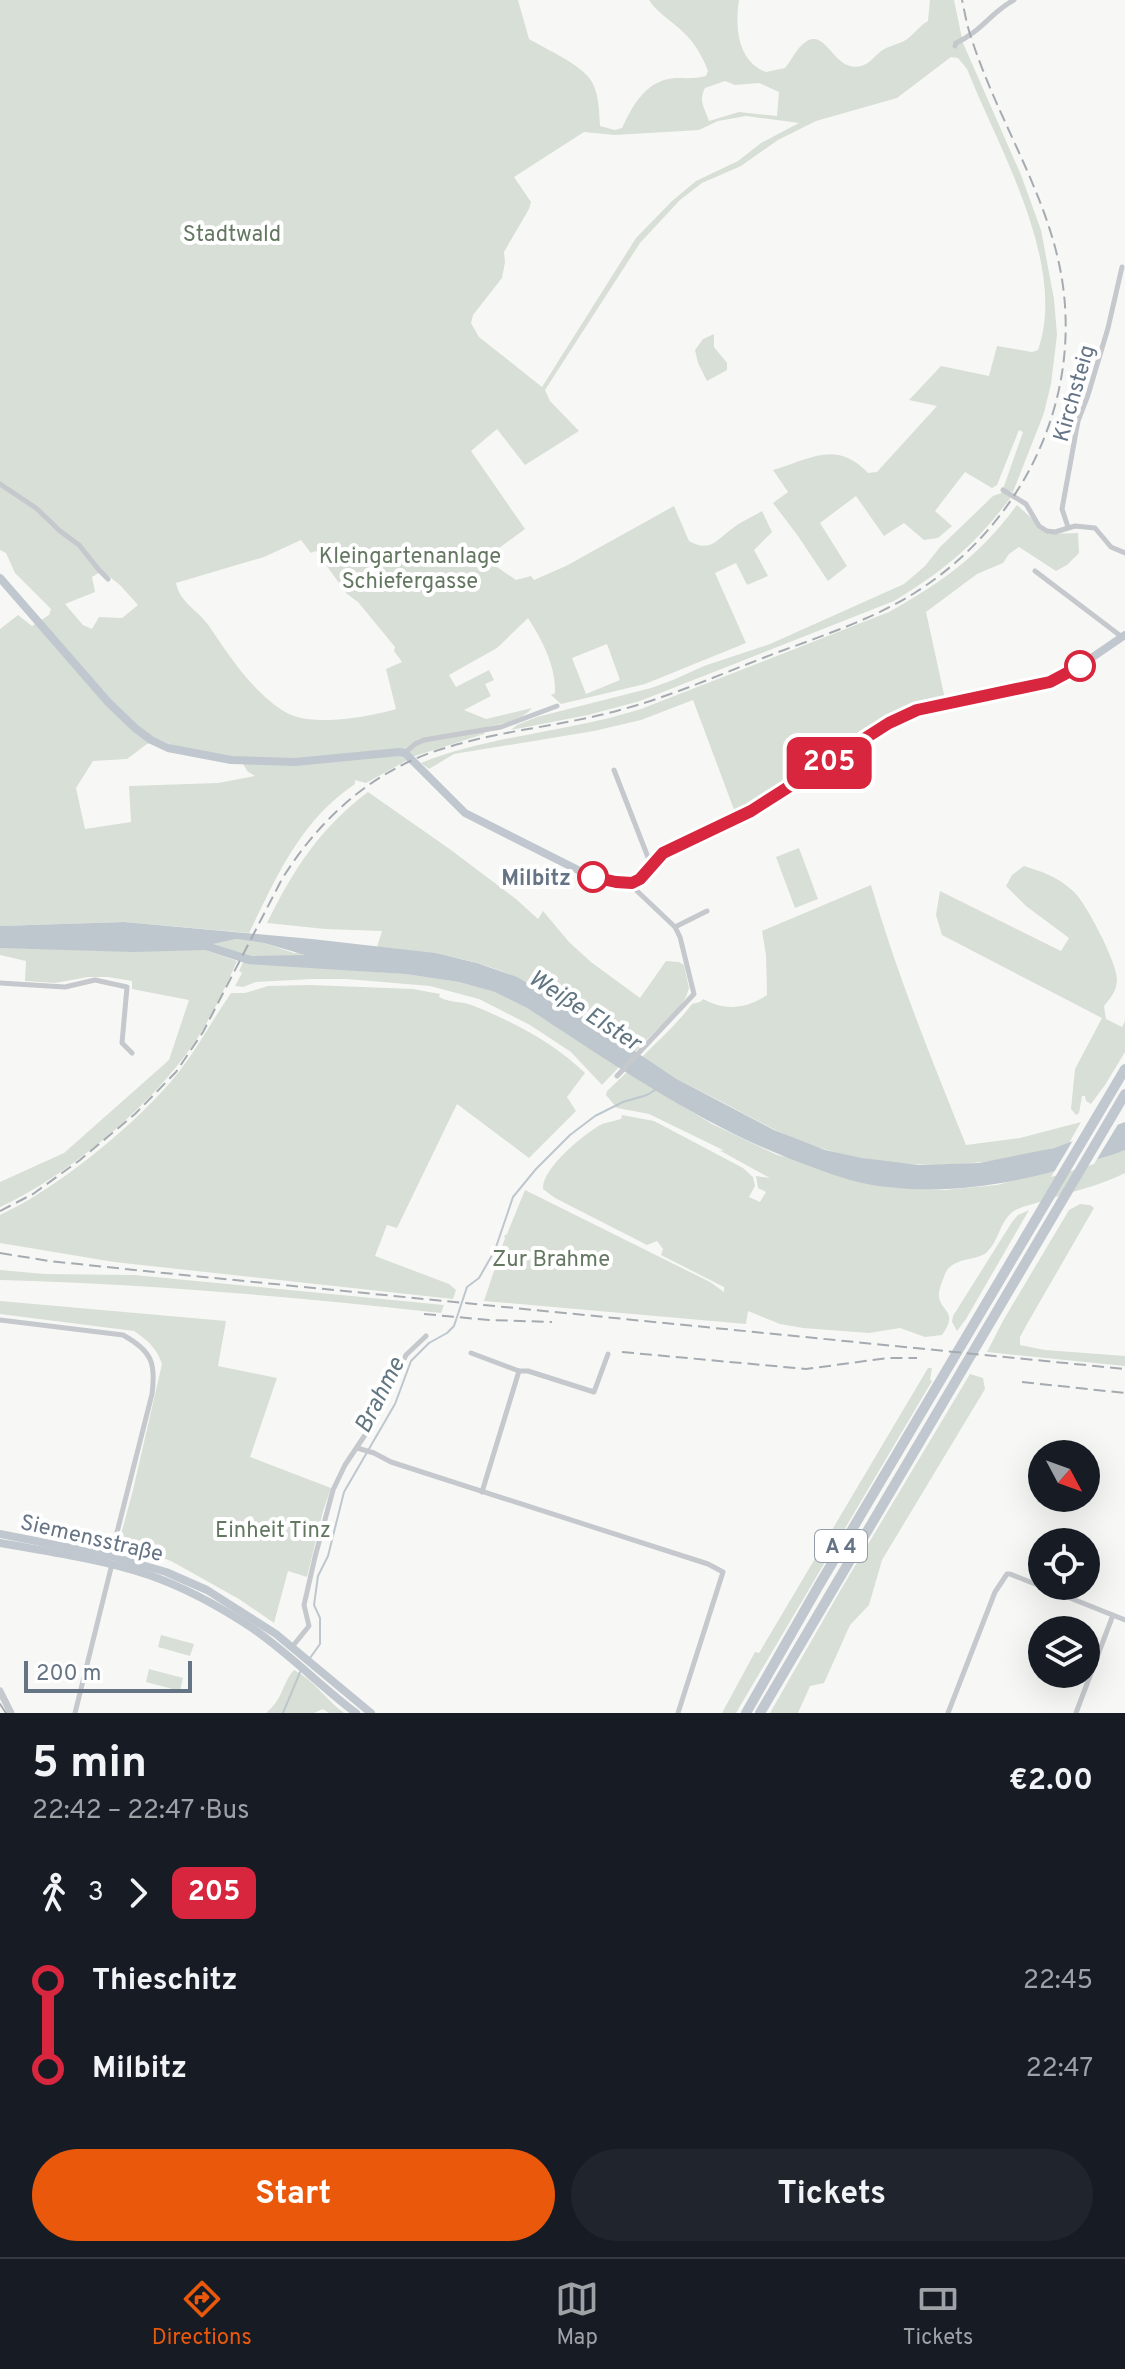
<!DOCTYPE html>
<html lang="en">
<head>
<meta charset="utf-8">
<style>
	:root { --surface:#171b24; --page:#20242c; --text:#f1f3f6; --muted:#9ea1a6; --line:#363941; --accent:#ea580c }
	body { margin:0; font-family:Overpass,sans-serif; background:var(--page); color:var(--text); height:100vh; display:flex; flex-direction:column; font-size:30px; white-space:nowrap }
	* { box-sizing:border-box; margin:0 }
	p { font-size:26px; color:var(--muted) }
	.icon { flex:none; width:44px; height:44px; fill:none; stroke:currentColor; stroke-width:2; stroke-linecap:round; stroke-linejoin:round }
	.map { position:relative; height:1713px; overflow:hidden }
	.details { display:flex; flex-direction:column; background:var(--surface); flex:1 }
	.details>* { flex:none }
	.badge { padding:0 16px; border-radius:12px; font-size:28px; line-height:52px }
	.needle { width:52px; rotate:131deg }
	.tools { position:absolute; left:1028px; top:1440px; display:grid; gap:16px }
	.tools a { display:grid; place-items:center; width:72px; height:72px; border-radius:50%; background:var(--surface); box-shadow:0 8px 32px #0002; font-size:40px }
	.scale { position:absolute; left:24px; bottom:20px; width:168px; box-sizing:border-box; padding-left:8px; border:4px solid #667586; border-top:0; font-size:22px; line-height:28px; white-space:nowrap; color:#667586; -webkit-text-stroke:6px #fff; paint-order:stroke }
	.map>.badge { position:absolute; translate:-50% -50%; box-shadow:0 0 0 4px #fff }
	.legs { display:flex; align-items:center; gap:12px; height:88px; padding:0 32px; font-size:26px }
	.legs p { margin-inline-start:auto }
	.headline { display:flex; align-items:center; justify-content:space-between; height:136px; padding:0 32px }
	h1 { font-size:44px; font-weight:700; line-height:60px }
	.action { display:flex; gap:16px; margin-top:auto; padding:16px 32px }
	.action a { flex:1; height:92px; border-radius:48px; background:var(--accent); color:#fff; font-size:32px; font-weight:700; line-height:92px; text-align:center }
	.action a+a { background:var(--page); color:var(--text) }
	ul { padding:0 32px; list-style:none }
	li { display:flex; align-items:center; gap:28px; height:88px; font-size:30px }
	li i { display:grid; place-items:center; width:12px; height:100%; margin:0 10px; background:currentColor }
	li i::after { content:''; width:20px; height:20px; margin:-10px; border:6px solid; border-radius:50%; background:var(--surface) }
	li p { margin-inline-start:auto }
	li:first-child i { background:linear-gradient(#0000 50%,currentColor 0) }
	li:last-child i { background:linear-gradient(currentColor 50%,#0000 0) }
	.tabs { display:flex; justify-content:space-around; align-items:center; height:112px; border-top:2px solid var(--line); background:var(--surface); font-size:22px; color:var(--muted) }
	.tabs a { display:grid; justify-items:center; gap:4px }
	.tabs .on { color:var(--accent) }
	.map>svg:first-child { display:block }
</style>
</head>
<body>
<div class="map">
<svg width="1125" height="1713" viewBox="0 0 1125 1713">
	<rect width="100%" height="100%" fill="#f7f8f5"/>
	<!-- green -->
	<g fill="#d8dfd6" fill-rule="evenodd">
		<path d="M0,0H518L529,39C546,49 584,66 592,82C599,95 599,111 600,126L615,130L622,128C633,105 646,80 675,78C686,78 696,79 706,76L708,71C703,57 694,42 683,32C671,20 658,14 649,0H739C735,26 737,61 766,72L785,68C790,62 794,54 799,48C826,18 831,74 861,66C869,64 874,57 881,51C888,46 896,45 904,41C913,36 919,26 928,21L930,0H954L963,43L1021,175L1041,230L1054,299L1057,335L1051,384L1044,413L1013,492L1003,489L1023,432L1019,430L997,485L992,488L965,472L935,511L952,526L938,538L924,540L904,523L884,536L856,496L820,523L847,566L828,581L798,536L773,503L788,492L773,470C810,460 835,439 868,473L877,472L937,406L909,400L941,366L989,376L997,346L1032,352L1038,350C1068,265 998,147 967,69L958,58L951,57L897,98L816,121L778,140L741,166L702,183L680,200L640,243L545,390L550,401L579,431L525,465L497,429L471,451L525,529L491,554L497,567L516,580L531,576L534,580L566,566L674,506L689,541C711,553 716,540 733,528C742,521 752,517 762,511L772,532L754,550L768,576L747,585L736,563L715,573L746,643L645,684L561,704L551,695L555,693C556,666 542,640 528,618L497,648L449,675L456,687L489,670L494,680L485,684L491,696L464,710L486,719L532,708C522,720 502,724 487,727L484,734L415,756L366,783L355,780V784C300,821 277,876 249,933L124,922L0,926V629L18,615L32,626L49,615L51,609L15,573L6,553L0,550ZM725,81L735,85L759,83L779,92L777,116L739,112L709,121C705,108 698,102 705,88ZM746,116L799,123L761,143L738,161L696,181L672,201L636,238L542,387L479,337L471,323L473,315L502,278L505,262L504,252L529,209L531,202L514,177L584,132L615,135L699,130L718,121ZM301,540L311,553L316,551L347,594L358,602L395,647L394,651L402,662L386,669L396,709C369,717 313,727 287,713C255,695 229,656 209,626C198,610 180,603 176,583L264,557ZM102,571L120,585L138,605L122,618L99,617L92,629L83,625L65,604L95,592L92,577ZM607,644L620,680L586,694L572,658ZM160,740L177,747L240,758L247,771L255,776L218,783L129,786L131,822L85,829L76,788L93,761L127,759L147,744Z"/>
		<polygon points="714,334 714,347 727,363 727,370 707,381 698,363 695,350 703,339"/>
		<path d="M1004,492L1011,497C976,544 945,570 894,601L640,701L588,715L511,730L517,725L537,717L651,688L673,680L704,666L770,644L904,584L925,566L940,547L993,496Z"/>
		<path d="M1017,505L1049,534L1078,533L1079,553L1067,565L1056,571L1019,547L1009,554L1003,563L977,574L926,612L945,699L903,712L852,744L830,754L824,761L736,815L693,700L641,720L594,731L454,754L429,769L421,763C491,735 569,732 641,709L889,612C943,582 980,555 1017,505Z"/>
		<path d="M368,792L451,850L516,899L538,919L543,911L569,942L591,962L640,998L666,961L679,962L684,965L689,988L686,997L681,1005L635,1052C588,1016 533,978 474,962C442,954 410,950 377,947L382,931L325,929L267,923C293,870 320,828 368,792Z"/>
		<polygon points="799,848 818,899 795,908 776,857"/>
		<path d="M1024,866C1043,872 1058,877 1073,891C1086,902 1117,963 1117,979C1117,991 1111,997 1104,1006L1106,1019L1122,1027L1125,1021V1052L1105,1085L1091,1104L1086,1101L1085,1096H1082L1079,1113L1076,1115L1071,1109L1075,1069L1102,1018L942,935L936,915L940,891L1061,951L1069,938L1026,906L1006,886L1012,875Z"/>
		<path d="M871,885C897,975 932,1060 966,1145L1020,1138L1081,1122L1069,1143C992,1169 905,1172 827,1150C790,1140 756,1120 722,1102C695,1088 666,1075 642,1057C660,1039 677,1024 692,1004L700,1002L703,999C725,1011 746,1009 767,995L766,955L762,931Z"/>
		<polygon points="236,939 264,943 294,953 301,953 305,956 252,956 212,944"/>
		<path d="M0,948L205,950L237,961C223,993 206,1029 184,1057C142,1113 64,1178 0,1207V1182L64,1153L169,1060L189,1000L132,989V981L108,977H88L55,983L25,981L26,961L0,955Z"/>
		<polygon points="243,962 405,974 459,982 496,992 527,1008 619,1067 602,1085 571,1052 530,1025 479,999 430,986 346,979 312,979 256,982 243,987 235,986 242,973 239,971"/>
		<path d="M311,985L413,989L440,994L439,997C450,1003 463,1001 474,1006C514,1022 554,1043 585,1073L567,1097L576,1111L529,1158L457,1104L397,1228L387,1225L375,1256L449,1284L456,1290L453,1299L114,1262L0,1243V1215C55,1190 134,1126 173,1079C195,1053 211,1022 231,993H245L268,986Z"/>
		<path d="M627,1072L712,1124L777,1155L918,1189L945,1190L997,1185L1125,1150V1173C1100,1186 1070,1192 1043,1201C1034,1204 1022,1206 1014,1211C1000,1220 999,1241 987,1252C976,1262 953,1256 945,1274C943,1280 938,1290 939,1297C941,1312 959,1311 942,1335L925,1337L900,1328L869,1333L803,1328L780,1324L748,1311L746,1324L484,1301L505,1238L504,1236L507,1234L525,1190L710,1282L724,1292V1287L661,1255L663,1249L657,1241L647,1245L555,1198L543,1189C542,1168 584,1134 602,1124C608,1122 615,1121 621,1119L622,1115L654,1121L743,1168L753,1177L755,1186L749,1197L760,1202L766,1192L758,1188L756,1176L770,1178L719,1150L725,1151L649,1114L617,1108L606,1095L607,1091Z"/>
		<polygon points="1080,1204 1090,1205 1094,1208 1027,1324 1020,1337 1020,1345 1045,1350 1125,1356 1125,1366 987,1352 1004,1319 1069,1210"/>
		<polygon points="1029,1210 966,1319 957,1331 952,1322 953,1316 1012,1222 1018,1215"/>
		<path d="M0,1270L45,1274L134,1275L444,1305L441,1313C295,1297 147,1284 0,1280Z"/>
		<path d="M0,1301L226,1321L218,1366L277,1378L250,1457L331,1488L323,1511L307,1577L288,1571L274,1623L239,1599L171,1561L119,1542L133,1490L162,1364C156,1347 148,1341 134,1331L0,1314Z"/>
		<polygon points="928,1368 932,1368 930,1380 932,1381 736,1713 722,1713 755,1652 759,1653"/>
		<polygon points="970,1374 983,1378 985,1389 882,1560 869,1605 850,1625 824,1683 810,1686 798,1713 770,1713 840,1591"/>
		<polygon points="161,1635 194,1644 190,1656 158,1647"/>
		<polygon points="149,1669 183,1678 180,1691 146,1682"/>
		<path d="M294,1670C314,1680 326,1700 344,1713H329L323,1709L314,1713H266C284,1698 281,1685 294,1670Z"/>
	</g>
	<!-- water -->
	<path fill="#bec7cd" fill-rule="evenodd" d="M124,922L312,939L435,953L477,963L517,977L558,1000L675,1078L774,1130L825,1150L862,1158L919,1165L979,1163L1054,1148L1125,1122V1150C1110,1156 1094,1160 1079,1164C1017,1183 953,1195 888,1187C862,1185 836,1176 812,1167C709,1131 618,1067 527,1008L495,992L459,982L405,974L248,964L205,950L133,952L0,948V926ZM236,939L264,943L305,955L252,956L213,944Z"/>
	<!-- pier -->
	<polygon fill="#f7f8f5" points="1120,1121 1094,1164 1051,1177 1075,1137"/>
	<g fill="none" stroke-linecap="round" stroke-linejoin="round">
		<!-- stream -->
		<g stroke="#bec7cd" stroke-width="2">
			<polyline points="310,1658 320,1644 320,1618 314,1605 318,1576 328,1556 344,1492 395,1404 411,1361 429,1343 447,1333 454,1326 467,1287 479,1278 495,1250 513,1197 536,1169 570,1135 595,1116 623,1102 647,1095 655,1090"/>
			<polyline points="283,1713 301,1670"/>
		</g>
		<!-- minor -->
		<g stroke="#c5c8cc" stroke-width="5">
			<path d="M955,46L956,43C981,32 991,12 1014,0"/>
			<polyline points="0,484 36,508 60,531 79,545 99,570 108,579"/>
			<polyline points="1003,490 1026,504 1039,526 1047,531 1055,532 1075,526 1095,528 1111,547 1125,553"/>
			<polyline points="1068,527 1062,509 1078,421 1088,395 1108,328 1122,267"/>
			<polyline points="1035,571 1122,637"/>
			<polyline points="405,753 415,744 424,740 501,727 557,706"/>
			<polyline points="614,770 651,865"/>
			<polyline points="675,927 707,911"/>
			<polyline points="0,983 65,987 95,980 127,987 122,1043 132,1053"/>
			<polyline points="617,1076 694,994 680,937 675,927 636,890 632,883"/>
			<path d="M0,1320L123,1335C152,1351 156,1363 152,1394L111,1556"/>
			<polyline points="471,1353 519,1371 482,1492"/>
			<polyline points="519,1371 528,1371 594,1392 608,1354"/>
			<polyline points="357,1448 374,1453 391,1462 708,1564 723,1572 678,1713"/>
			<polyline points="292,1647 309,1626 304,1605 315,1557 333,1490 345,1465 375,1420 406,1355 426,1336"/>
			<polyline points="75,1713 112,1564"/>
			<polyline points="948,1713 995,1592 1007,1574 1010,1574 1125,1620"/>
			<polyline points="1076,1713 1113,1615"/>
		</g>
		<!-- tertiary -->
		<polyline stroke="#c5c8cc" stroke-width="7" points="0,1691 11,1713"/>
		<!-- secondary -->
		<g stroke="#c0c7ce" stroke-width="8">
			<polyline points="0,578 108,702 135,728 151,740 168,748 231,760 295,762 399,752 405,753 465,813 584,873 616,882 632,883 640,879 663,853 751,811 889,723 917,710 1050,682 1068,674 1125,635"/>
			<polyline points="0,1534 111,1556 166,1572 207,1590 276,1634 371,1713"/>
			<path d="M0,1543C50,1552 101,1559 149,1575C186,1588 219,1606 252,1628C289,1653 320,1686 356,1713"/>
		</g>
		<!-- motorway -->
		<g stroke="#c0c7ce" stroke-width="10">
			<polyline points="746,1713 818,1587 1125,1069"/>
			<polyline points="760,1713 1125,1094"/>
		</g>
		<!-- tram -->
		<polyline stroke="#a5abb1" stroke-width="2" points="0,1704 6,1713"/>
		<!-- rail -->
		<g stroke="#a5abb1" stroke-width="2" stroke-dasharray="12 6" stroke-linecap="butt">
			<path d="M0,1211L33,1194L80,1160L135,1114L176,1072L203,1032L282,879C320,818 374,769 445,748C502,730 563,726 620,710C669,697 716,676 763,658C814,638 869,622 916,592C1012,531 1073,422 1065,306C1059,210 1001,130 972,40C967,27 965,13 962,0"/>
			<polyline points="0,1253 49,1261 164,1273 1125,1369"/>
			<polyline points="424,1314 489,1320 552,1322"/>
			<polyline points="622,1352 806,1369 888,1358 917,1358"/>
			<polyline points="1022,1382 1125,1393"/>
		</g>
	</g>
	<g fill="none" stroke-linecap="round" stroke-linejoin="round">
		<!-- line-1 casing -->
		<g stroke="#fff" stroke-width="18">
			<polyline id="line-1" points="593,877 616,882 632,883 640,879 663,853 751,811 889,723 917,710 1050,682 1080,666"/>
		</g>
		<!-- line-1 -->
		<use href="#line-1" stroke="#d7263d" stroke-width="12"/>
	</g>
	<!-- markers -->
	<g fill="#fff" stroke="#d7263d" stroke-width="4">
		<circle cx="1080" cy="666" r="14"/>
		<circle cx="593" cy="877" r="14"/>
	</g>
	<g text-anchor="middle" stroke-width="8" stroke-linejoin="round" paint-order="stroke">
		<!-- shield labels -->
		<rect fill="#fff" stroke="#949eaa" stroke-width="2" x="815" y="1530" width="52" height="32" rx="6"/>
		<g font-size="20" font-weight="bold" fill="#667586">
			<text x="841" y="1553">A 4</text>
		</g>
		<!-- park labels -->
		<g font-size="22" fill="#647861" stroke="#fff">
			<text x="232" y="241">Stadtwald</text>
			<text x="410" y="563">Kleingartenanlage<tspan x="410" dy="25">Schiefergasse</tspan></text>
			<text x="551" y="1266">Zur Brahme</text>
			<text x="273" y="1537">Einheit Tinz</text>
		</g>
		<!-- street labels -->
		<g font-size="22" fill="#667586" stroke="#fff">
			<text transform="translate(1073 393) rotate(-74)" y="8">Kirchsteig</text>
			<text transform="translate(92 1537) rotate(13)" y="8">Siemensstraße</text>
		</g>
		<!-- stop labels -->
		<g font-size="22" font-weight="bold" fill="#667586" stroke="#fff" text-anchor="end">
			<text x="571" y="885">Milbitz</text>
		</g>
		<!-- water labels -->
		<g font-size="24" font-style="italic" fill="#627682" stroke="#fff">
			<text transform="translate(585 1010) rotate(33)" y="8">Weiße Elster</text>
			<text transform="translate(379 1395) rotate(-63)" y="8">Brahme</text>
		</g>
	</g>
</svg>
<div class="tools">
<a><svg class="needle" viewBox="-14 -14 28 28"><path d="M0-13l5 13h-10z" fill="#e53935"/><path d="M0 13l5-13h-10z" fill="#9ea1a6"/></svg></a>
<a><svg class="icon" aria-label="locate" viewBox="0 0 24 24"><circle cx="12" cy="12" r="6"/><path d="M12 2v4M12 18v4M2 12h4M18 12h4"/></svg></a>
<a><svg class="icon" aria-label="layers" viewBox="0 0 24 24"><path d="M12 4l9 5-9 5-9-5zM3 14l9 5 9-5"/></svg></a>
</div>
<div class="scale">200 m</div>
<b class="badge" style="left:829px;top:763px;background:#d7263d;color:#fff">205</b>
</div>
<section class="details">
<div class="headline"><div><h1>5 min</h1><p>22:42 – 22:47 · Bus</p></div><b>€2.00</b></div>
<div class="legs"><svg class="icon" aria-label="walk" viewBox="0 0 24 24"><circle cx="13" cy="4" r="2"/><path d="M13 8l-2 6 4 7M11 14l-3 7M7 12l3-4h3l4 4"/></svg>3<svg class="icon" aria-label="forward" viewBox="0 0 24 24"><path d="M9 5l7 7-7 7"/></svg><b class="badge" style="background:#d7263d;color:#fff">205</b></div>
<ul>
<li><i style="color:#d7263d"></i><b>Thieschitz</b><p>22:45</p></li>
<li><i style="color:#d7263d"></i><b>Milbitz</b><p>22:47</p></li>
</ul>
<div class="action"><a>Start</a><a>Tickets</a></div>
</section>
<nav class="tabs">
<a class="on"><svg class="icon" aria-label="directions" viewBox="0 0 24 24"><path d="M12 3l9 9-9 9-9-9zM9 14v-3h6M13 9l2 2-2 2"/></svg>Directions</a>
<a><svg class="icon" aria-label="map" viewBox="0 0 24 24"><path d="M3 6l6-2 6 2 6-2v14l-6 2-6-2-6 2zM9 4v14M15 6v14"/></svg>Map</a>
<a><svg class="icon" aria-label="tickets" viewBox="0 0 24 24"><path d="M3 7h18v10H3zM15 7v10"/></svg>Tickets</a>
</nav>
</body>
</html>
